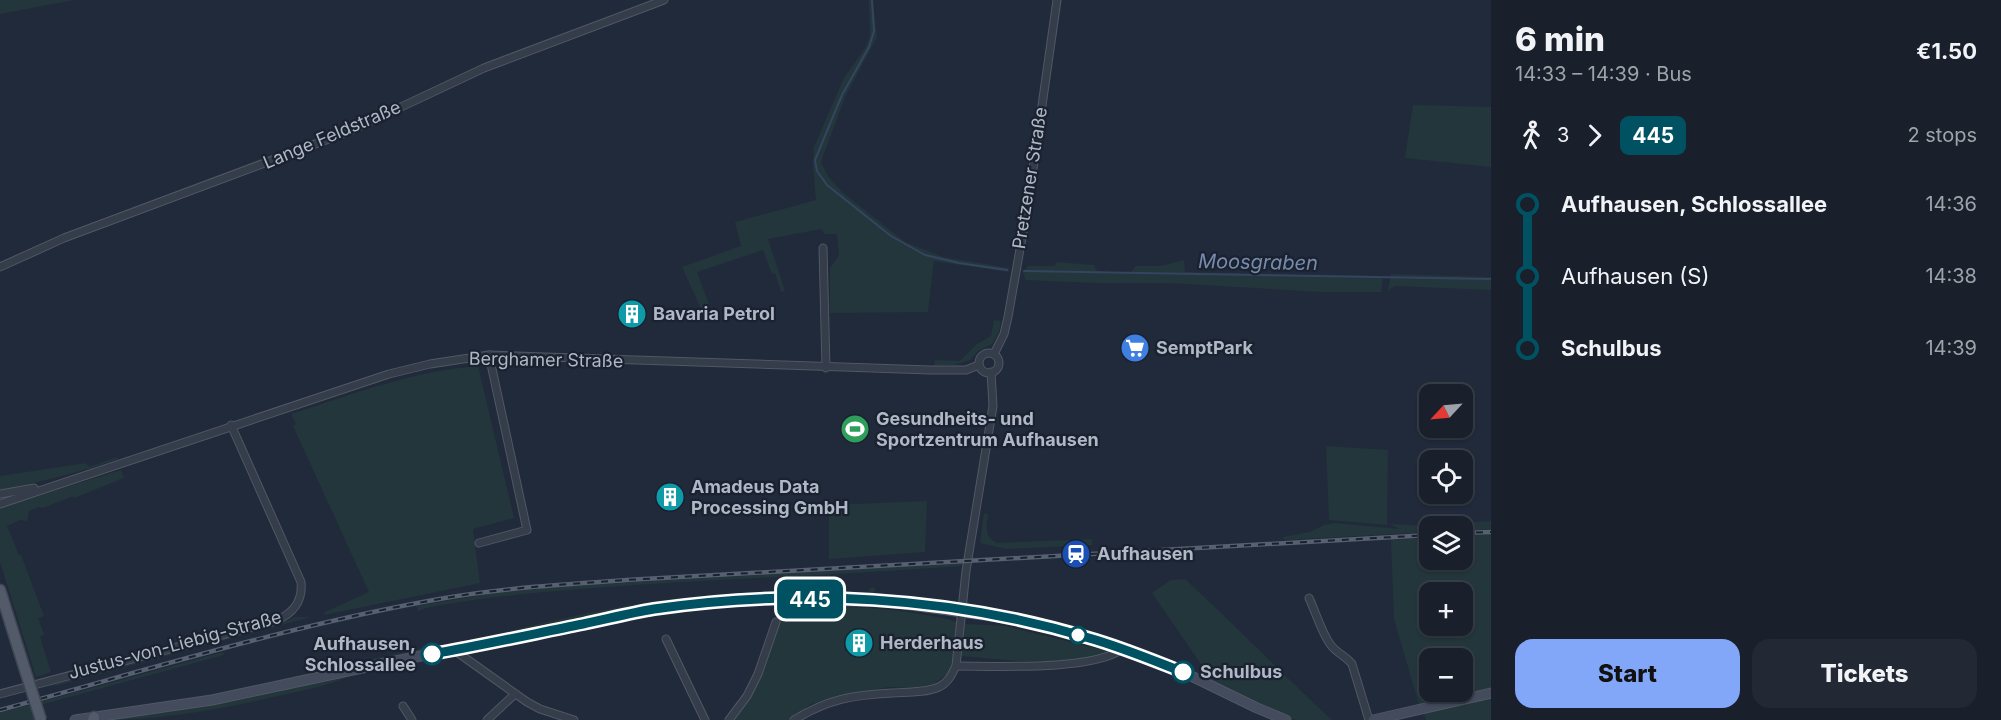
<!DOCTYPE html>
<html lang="en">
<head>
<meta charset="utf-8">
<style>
	:root { --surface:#19202c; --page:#222834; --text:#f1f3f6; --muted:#9fa3a9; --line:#373e48; --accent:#83a7f8 }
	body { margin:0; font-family:Inter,sans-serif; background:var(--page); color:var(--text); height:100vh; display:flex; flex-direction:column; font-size:22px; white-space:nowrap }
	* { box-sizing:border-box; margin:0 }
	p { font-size:20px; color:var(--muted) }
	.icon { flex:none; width:33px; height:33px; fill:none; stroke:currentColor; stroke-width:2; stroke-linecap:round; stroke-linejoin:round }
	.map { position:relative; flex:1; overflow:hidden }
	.details { display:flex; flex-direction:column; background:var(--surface); width:510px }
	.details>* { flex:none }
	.badge { padding:0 12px; border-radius:9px; font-size:21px; line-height:39px }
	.needle { width:39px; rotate:244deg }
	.buttons { position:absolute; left:1419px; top:384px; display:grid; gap:12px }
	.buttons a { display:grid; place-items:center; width:54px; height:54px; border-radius:12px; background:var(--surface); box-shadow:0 2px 4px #0004,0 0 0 2px var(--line); font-size:30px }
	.map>.badge { position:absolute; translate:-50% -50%; box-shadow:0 0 0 3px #fff }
	.legs { display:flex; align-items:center; gap:9px; height:66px; padding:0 24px; font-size:20px }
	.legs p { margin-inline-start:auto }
	.summary { display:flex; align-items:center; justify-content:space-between; height:102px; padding:0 24px }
	h1 { font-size:33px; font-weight:800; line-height:45px }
	.primary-button { display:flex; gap:12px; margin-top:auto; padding:12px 24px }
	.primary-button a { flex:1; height:69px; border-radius:18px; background:var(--accent); color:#111; font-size:24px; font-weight:800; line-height:69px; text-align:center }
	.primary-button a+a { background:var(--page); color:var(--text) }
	ul { padding:0 24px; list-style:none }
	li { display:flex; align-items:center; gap:21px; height:72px; font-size:22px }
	li i { display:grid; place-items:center; width:9px; height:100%; margin:0 8px; background:currentColor }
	li i::after { content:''; width:15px; height:15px; margin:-8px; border:4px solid; border-radius:50%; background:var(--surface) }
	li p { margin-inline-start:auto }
	li:first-child i { background:linear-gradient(#0000 50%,currentColor 0) }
	li:last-child i { background:linear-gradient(currentColor 50%,#0000 0) }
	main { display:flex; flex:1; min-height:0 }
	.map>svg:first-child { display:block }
</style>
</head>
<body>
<main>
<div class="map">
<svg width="1491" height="720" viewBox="0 0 1491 720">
	<rect width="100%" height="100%" fill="#212a3a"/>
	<!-- green -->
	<g fill="#23363b" fill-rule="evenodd">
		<polygon points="0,0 74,0 0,14"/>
		<polygon points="869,0 873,0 877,37 845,97 821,162 828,176 842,192 905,242 943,257 1009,268 1009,272 934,261 928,312 830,313 830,268 839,255 837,234 825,234 821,229 768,239 785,291 781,292 775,273 772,274 763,250 697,272 710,307 702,311 682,267 741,246 735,222 816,200 813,166 814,147 844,78 865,48 870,36"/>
		<polygon points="1413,105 1491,107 1491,167 1405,158"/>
		<polygon points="1184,260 1185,272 1383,276 1381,292 1321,292 1169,283 1094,283 1026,280 1023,273 1028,266 1055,266 1056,262 1094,265 1097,271 1130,273 1136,266 1161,266"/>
		<polygon points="1391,274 1491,277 1491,290 1395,286 1391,288 1388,292"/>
		<polygon points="994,320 1001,321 999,332 992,344 978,351 970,360 954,365 934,365 935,360 960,361 977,344 991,336"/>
		<path d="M478,366L514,518L473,529L480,583L324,615L325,612L369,592L293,426L296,424L291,414C353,394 413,371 478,366Z"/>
		<polygon points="1326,446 1388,450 1387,525 1329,520"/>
		<path d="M117,457L118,459C79,473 40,482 0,490V476L86,463L89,467Z"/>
		<polygon points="121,470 124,478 74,498 73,496 43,508 39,507 29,511 27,521 20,520 7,526 19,555 21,555 44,616 38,618 44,634 40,637 51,672 36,677 0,562 0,509 6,506"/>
		<polygon points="927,501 925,552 829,559 829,505"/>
		<path d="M984,513L988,514C987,528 983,535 997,543L1092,539V545L1007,549L980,543Z"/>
		<polygon points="1491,521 1491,529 1463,531 1462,526 1430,526 1429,532 1285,540 1283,537 1310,532 1324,525 1335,523 1399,529 1391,524 1425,526"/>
		<path d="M1491,534V689L1419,705L1394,619L1391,540L1429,538L1430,560H1462L1463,536ZM1430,592H1462V626H1430ZM1430,658H1462V692H1430Z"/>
		<path d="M962,563L961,566C822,577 683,579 544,592C514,595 484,598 454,603C442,605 430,606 418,611L416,606L494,593L568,586Z"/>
		<path d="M1185,579C1235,625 1282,674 1332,720H1298L1288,718L1212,680L1152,593L1171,580Z"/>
		<path d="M874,587L875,590L873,596C809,594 744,594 681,601C600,610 519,632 439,649L436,647C521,630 605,605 691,597C750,592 810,591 869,592L870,588Z"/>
		<path d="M789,607C833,607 877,606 920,614C933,616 945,618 956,622L957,627L953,663L948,673L934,684L912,688L889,687L840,695L811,704L789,720H734L756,687L784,608Z"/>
		<polygon points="295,617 311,617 59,685 44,687 280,624"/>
		<path d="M966,624L1005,626L1111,652C1062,668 1010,660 960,656L962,636Z"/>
		<polygon points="431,641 431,650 232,693 231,690 427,647"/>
		<polygon points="223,652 224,655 40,705 45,720 0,720 0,713"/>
		<path d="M353,674C333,685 309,689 287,694C227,708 166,720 104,720L180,710Z"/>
		<polygon points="1491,698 1491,720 1426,720 1423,711"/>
	</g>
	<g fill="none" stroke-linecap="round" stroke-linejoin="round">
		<!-- stream -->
		<g stroke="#354461" stroke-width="2">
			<polyline points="872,0 874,31 869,47 842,95 815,160 817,171 827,185 891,236 925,255 959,263 1007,270"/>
			<polyline points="1024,271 1491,279"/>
		</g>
		<!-- minor casing -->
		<g stroke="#505765" stroke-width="9">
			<g id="minor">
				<polyline points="823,248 826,368"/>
				<polyline points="0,267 64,238 350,131 484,68 664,0"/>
				<circle cx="989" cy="363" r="10"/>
				<polyline points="994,354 1004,334 1008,317 1028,204 1057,0"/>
				<polyline points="0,494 34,488"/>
				<polyline points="0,504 389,374 430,364 489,355 930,370 966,370 979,365"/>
				<polyline points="479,543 527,530 489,355"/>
				<path d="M1309,598C1316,613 1321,631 1330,644C1336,653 1346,656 1352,664L1369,720"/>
				<polyline points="666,639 705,720"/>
				<polyline points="454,650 527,702 540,709 574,720"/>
				<path d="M956,666C995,666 1093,671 1122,649"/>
				<path d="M0,694L275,621C293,614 303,601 301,582L231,425"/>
				<polyline points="403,706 412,720"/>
				<polyline points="487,720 515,694"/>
				<polyline points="729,720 747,696 758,674 776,622"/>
				<path d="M794,720C828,699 853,695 892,693C907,692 925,693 939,687C948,683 952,674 956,666L966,571L993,406L991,372"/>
			</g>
		</g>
		<!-- secondary casing -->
		<g stroke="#505765" stroke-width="11">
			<g id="secondary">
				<polyline points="75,720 212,700 362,668 652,609 704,603 785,599 889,602 1020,620 1103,642 1185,673 1257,708 1286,720"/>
				<polyline points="1373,720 1491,693"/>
			</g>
		</g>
		<!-- primary casing -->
		<g stroke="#3e4553" stroke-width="13">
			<g id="primary">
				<polyline points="0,590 25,670"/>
				<polyline points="93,720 94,717"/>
			</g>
		</g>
		<!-- minor -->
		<use href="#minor" stroke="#353c4a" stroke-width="7"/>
		<!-- secondary -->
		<use href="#secondary" stroke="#434b5d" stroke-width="9"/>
		<!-- primary -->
		<use href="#primary" stroke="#535b6a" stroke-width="10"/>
		<!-- rail casing -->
		<g stroke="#576071" stroke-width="4.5">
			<g id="rail">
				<polyline points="1462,533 1491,532"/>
				<path d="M0,710C147,670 295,624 445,598C505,588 566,584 626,580L1430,535"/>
			</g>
		</g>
		<!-- rail -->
		<use href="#rail" stroke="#1a212f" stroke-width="2" stroke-dasharray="7" stroke-linecap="butt"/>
		<!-- primary-bridge casing -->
		<g stroke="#3e4553" stroke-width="13" stroke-linecap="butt">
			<polyline id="primary-bridge" points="25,670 41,720"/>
		</g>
		<!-- primary-bridge -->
		<use href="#primary-bridge" stroke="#535b6a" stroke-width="10"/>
	</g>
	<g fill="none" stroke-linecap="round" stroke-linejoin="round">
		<!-- line-1 casing -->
		<g stroke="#fff" stroke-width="14">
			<path id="line-1" d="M432,654C483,645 533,634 583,624C607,619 630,613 654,609C797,588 950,596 1089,638C1121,647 1152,660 1183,672"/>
		</g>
		<!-- line-1 -->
		<use href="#line-1" stroke="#005262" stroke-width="9"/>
	</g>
	<!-- icons -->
	<defs>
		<g id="building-disc" transform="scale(1.5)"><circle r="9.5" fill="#0f9aa8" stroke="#1a212f"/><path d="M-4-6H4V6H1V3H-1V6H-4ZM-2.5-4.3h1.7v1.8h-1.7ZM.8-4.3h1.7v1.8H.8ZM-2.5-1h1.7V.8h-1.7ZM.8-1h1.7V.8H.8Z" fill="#fff"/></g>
		<g id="supermarket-disc" transform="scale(1.5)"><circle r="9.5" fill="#3f7fe0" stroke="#1a212f"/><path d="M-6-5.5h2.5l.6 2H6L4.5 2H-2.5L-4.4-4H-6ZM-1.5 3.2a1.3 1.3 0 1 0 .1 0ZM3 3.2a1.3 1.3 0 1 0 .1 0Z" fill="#fff"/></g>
		<g id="stadium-disc" transform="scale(1.5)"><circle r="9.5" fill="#2e9e5b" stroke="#1a212f"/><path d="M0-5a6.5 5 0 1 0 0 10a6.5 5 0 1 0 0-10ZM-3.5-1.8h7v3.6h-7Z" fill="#fff"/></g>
		<g id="station-disc" transform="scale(1.5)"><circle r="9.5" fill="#1a4fb4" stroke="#1a212f"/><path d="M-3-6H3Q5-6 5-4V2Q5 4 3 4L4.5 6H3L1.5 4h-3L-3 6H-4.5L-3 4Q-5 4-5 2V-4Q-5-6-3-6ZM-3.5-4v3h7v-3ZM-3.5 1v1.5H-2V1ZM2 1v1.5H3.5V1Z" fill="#fff"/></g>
	</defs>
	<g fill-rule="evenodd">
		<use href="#building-disc" x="632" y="314"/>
		<use href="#supermarket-disc" x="1135" y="348"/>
		<use href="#stadium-disc" x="855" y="429"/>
		<use href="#building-disc" x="670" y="497"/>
		<use href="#station-disc" x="1076" y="554"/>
		<use href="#building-disc" x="859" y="643"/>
	</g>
	<!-- markers -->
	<g fill="#fff" stroke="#005262" stroke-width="3">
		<circle cx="1078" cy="635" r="8"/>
		<circle cx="432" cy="654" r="10"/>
		<circle cx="1183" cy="672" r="10"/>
	</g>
	<g text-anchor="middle" stroke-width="4.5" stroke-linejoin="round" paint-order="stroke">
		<!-- street labels -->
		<g font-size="18" fill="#b0b7c6" stroke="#1a212f">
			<text transform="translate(332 135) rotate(-23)" y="6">Lange Feldstraße</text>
			<text transform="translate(1030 178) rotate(-81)" y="6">Pretzener Straße</text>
			<text transform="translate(546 360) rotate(1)" y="6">Berghamer Straße</text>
			<text transform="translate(175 645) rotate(-15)" y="6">Justus-von-Liebig-Straße</text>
		</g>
		<!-- poi labels -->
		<g font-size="18" font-weight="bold" fill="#b0b7c6" stroke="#1a212f" text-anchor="start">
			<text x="653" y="320">Bavaria Petrol</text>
			<text x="1156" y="354">SemptPark</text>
			<text x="876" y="425">Gesundheits- und<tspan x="876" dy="21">Sportzentrum Aufhausen</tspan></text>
			<text x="691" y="493">Amadeus Data<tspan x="691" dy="21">Processing GmbH</tspan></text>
			<text x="1097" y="560">Aufhausen</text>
			<text x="880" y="649">Herderhaus</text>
		</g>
		<!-- stop labels -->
		<g font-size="18" font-weight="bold" fill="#b0b7c6" stroke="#1a212f" text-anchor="end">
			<text x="416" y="650">Aufhausen,<tspan x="416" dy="21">Schlossallee</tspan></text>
			<text x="1200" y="678" text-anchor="start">Schulbus</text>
		</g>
		<!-- water labels -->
		<g font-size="20" font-style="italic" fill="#778baf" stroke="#1a212f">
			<text transform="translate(1258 262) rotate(1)" y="7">Moosgraben</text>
		</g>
	</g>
</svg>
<div class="buttons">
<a><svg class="needle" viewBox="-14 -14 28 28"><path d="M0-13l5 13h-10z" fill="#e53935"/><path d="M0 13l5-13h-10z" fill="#9fa3a9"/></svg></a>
<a><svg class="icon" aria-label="locate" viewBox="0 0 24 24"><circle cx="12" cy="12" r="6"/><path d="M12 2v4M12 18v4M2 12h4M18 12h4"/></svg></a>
<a><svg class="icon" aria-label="layers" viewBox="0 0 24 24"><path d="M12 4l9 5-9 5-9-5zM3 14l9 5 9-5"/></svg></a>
<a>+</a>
<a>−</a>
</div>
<b class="badge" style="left:810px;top:599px;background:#005262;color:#fff">445</b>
</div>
<section class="details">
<div class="summary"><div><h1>6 min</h1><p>14:33 – 14:39 · Bus</p></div><b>€1.50</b></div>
<div class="legs"><svg class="icon" aria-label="walk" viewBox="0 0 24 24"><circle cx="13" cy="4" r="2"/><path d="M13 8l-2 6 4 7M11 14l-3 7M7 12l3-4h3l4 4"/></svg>3<svg class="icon" aria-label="forward" viewBox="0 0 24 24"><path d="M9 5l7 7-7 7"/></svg><b class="badge" style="background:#005262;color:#fff">445</b><p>2 stops</p></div>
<ul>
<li><i style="color:#005262"></i><b>Aufhausen, Schlossallee</b><p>14:36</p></li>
<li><i style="color:#005262"></i><span>Aufhausen (S)</span><p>14:38</p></li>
<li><i style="color:#005262"></i><b>Schulbus</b><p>14:39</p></li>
</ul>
<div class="primary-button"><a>Start</a><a>Tickets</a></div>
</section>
</main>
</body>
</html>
